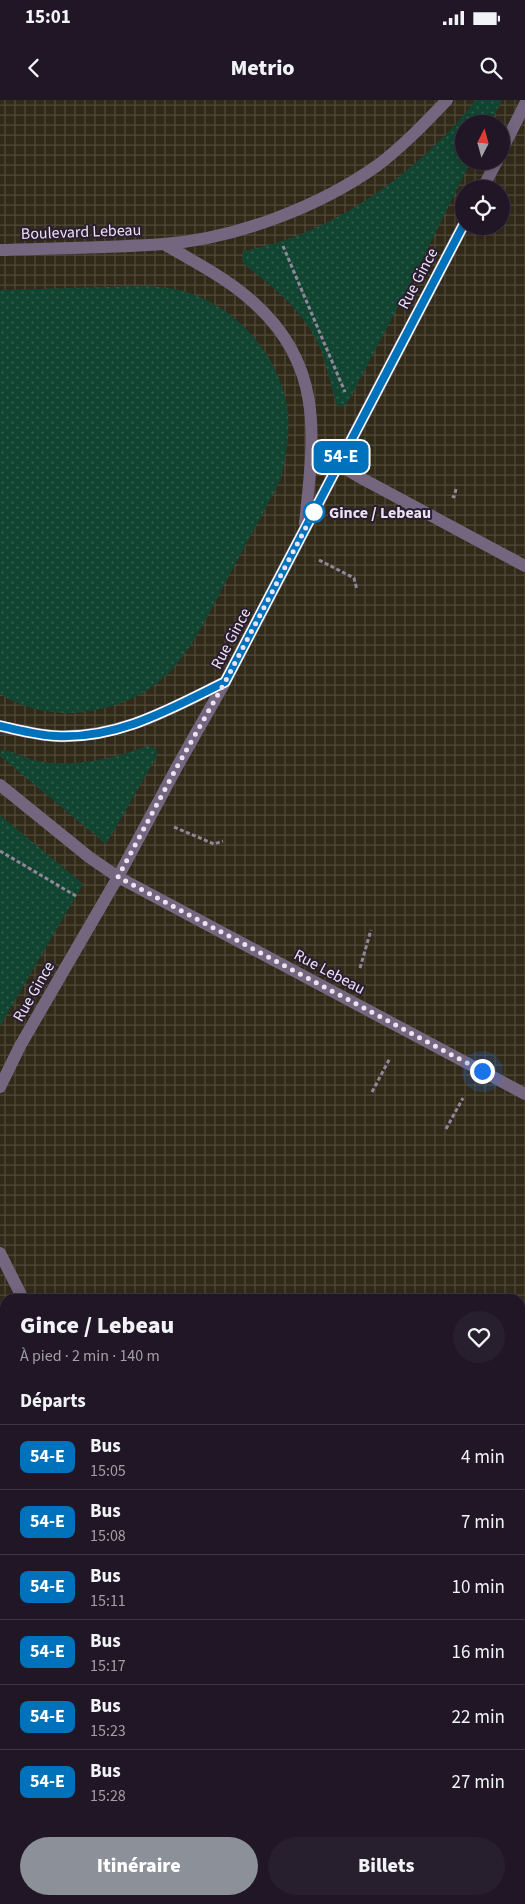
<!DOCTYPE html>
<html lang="fr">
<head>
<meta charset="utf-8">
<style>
	:root { --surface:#201626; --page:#281f2e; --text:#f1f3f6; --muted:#a29fa7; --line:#3d3543; --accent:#8c9099 }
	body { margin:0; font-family:"Source Sans 3",sans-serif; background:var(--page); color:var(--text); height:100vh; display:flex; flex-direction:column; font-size:19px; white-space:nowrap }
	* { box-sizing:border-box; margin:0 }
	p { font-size:16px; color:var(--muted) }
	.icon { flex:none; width:28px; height:28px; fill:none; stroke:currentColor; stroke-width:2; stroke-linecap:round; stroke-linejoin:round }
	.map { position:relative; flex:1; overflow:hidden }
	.side { position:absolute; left:0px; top:1194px; width:525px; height:611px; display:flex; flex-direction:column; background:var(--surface); border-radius:15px 15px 0 0; box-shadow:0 2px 12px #0003,0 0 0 1px var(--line) }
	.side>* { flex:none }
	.badge { padding:0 10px; border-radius:8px; font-size:18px; line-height:32px }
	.needle { width:32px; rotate:6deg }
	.tools { position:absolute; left:455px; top:15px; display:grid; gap:10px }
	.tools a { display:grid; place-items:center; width:55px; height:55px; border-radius:50%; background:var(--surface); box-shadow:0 2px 12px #0003,0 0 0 1px var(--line); font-size:25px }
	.you { position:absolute; width:25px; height:25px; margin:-12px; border:4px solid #fff; border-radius:50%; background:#1a73e8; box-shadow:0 0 0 8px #1a73e833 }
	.map>.badge { position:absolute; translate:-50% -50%; box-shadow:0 0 0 2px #fff }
	h2 { padding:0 20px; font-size:19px; line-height:45px }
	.round { display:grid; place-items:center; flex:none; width:52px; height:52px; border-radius:26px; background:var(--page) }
	.overview { display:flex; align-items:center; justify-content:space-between; height:85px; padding:0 20px }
	h1 { font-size:24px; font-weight:800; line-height:38px }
	.button { display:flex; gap:10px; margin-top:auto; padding:10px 20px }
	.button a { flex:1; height:58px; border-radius:30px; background:var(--accent); color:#fff; font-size:20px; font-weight:800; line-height:58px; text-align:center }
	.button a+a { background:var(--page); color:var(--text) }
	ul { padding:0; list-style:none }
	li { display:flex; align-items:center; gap:15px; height:65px; padding:0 20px; border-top:1px solid var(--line) }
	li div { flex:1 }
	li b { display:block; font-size:19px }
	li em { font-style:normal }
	li .badge { min-width:55px; font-weight:700; text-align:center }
	.status { display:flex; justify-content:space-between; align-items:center; height:35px; padding:0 25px; background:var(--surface); direction:ltr }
	.status svg { height:14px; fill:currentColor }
	header { display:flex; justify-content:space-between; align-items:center; height:65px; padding:0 20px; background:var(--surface); font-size:22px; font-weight:800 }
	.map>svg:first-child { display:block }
</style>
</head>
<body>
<div class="status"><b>15:01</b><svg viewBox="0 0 49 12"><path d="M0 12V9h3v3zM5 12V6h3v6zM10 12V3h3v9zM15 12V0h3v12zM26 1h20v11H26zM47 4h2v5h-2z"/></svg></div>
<header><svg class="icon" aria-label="back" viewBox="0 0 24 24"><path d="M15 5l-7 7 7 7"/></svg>Metrio<svg class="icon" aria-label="search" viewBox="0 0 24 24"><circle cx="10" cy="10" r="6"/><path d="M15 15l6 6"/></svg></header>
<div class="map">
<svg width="525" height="1804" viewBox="0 0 525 1804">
	<defs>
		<pattern id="industrial-grid" width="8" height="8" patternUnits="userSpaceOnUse" patternTransform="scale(1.25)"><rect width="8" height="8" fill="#322a19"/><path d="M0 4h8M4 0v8" fill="none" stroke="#50493b"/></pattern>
		<pattern id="grass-dots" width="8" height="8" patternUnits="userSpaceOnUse" patternTransform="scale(1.25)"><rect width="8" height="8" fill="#114532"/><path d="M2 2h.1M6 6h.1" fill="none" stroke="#346050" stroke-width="1.8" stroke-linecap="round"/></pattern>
	</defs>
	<rect width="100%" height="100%" fill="#2a1d32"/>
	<!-- industrial -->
	<path fill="url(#industrial-grid)" fill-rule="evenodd" d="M0,0H525V1804H0ZM464,24H501V61H464ZM464,89H501V126H464ZM5,1199H520V1800H5Z"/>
	<!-- grass -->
	<g fill="url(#grass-dots)">
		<path d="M476,0H502L490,24H464V61H471L415,174L349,300L345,305L340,307L337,305C331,288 328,270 322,253C308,215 276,189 245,165L242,160L243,151C333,135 420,71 476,0Z"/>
		<path d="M145,186C160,187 175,188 190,193C239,211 277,253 287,306C291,331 286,357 280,381C262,415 244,448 226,481C190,550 169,600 84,612C57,616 24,609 0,594V190Z"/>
		<path d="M147,646L152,647L157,650V656L106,744L0,656L1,650C13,650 25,659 37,661C74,668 112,659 147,646Z"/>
		<polygon points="0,715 83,784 0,926"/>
	</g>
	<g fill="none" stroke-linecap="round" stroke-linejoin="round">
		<!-- path -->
		<g stroke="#928799" stroke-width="3" stroke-dasharray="4 2.5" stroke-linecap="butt">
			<polyline points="283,146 345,292"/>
			<polyline points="452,396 454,397 456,389"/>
			<polyline points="319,460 354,478 357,490"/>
			<polyline points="174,727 214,744 223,741"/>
			<polyline points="0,751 76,796"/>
			<polyline points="360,868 371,830"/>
			<polyline points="372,992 390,958"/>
			<polyline points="446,1029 463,998"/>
			<polyline points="166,1199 168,1194"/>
		</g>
		<!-- minor -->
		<g stroke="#75667f" stroke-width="12">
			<polyline points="501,52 525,4"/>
			<polyline points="482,89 497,61"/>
			<path d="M164,144C194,162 227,178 253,202C325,266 314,337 305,423"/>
			<path d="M0,150C54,148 109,148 163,144C235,139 319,107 378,65C403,46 425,23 447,0"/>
			<polyline points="313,350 363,379 525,466"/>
			<path d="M0,626C19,630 37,635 56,636C119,639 170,609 225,582"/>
			<polyline points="0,685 89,757 118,777 525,994"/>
			<polyline points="0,987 20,946 118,777 178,665 225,582 464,124"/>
			<polyline points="0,1153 23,1199"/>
			<polyline points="0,1253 5,1257"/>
			<polyline points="520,1516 525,1519"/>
		</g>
	</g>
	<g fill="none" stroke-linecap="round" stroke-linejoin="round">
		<!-- line casing -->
		<g stroke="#fff" stroke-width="11">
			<path id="line" d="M0,626C19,630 37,635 56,636C119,639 170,609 225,582L464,124"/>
		</g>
		<!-- line -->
		<use href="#line" stroke="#0072bc" stroke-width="8"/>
		<!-- walk -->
		<polyline stroke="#ece3f1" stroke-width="5" stroke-dasharray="0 9" points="314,412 225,582 178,665 118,777 482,971"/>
	</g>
	<!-- markers -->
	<circle fill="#fff" stroke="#0072bc" stroke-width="2.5" cx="314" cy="412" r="10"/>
	<g text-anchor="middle" stroke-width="4" stroke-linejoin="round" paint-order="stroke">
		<!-- street labels -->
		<g font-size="16" fill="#ece3f1" stroke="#2a1d32">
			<text transform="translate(81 131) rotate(-2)" y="6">Boulevard Lebeau</text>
			<text transform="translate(417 178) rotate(-62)" y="6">Rue Gince</text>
			<text transform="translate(230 538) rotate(-62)" y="6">Rue Gince</text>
			<text transform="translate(330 871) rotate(28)" y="6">Rue Lebeau</text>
			<text transform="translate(33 891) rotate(-60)" y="6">Rue Gince</text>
		</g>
		<!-- stop labels -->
		<g font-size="16" font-weight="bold" fill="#ece3f1" stroke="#2a1d32" text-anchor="start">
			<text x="329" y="418">Gince / Lebeau</text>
		</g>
	</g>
</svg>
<div class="tools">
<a><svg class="needle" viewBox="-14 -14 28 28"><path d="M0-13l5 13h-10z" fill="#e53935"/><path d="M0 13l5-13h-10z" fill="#a29fa7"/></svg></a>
<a><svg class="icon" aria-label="locate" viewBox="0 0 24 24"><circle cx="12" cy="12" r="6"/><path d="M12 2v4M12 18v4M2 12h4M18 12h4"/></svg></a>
</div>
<div class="you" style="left:482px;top:971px"></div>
<b class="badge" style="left:341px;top:357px;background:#0072bc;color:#fff">54-E</b>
<section class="side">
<div class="overview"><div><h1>Gince / Lebeau</h1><p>À pied · 2 min · 140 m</p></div><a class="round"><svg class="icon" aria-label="heart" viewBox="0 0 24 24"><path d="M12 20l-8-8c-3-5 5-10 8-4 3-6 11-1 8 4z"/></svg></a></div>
<h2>Départs</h2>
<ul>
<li><span class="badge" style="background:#0072bc;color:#fff">54-E</span><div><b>Bus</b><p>15:05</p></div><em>4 min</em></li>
<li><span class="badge" style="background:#0072bc;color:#fff">54-E</span><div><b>Bus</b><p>15:08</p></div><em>7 min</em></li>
<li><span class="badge" style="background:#0072bc;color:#fff">54-E</span><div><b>Bus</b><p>15:11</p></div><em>10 min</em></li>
<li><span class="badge" style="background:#0072bc;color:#fff">54-E</span><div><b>Bus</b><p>15:17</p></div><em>16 min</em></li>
<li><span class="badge" style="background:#0072bc;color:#fff">54-E</span><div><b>Bus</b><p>15:23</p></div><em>22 min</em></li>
<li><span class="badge" style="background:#0072bc;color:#fff">54-E</span><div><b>Bus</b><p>15:28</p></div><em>27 min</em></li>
</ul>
<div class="button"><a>Itinéraire</a><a>Billets</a></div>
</section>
</div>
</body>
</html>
